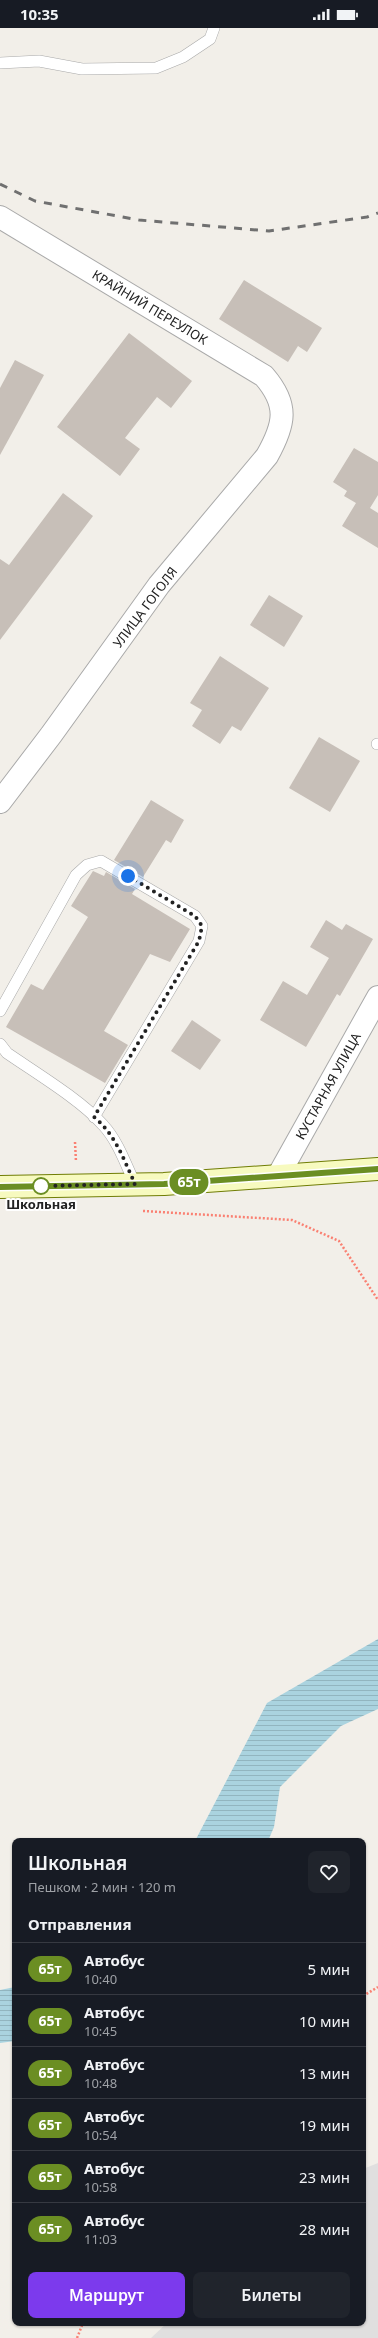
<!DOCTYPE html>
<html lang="ru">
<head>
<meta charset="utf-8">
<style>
	:root { --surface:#171b24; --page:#20242c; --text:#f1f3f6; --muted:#9ea1a6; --line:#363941; --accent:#7c3aed }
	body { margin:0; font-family:"Noto Sans",sans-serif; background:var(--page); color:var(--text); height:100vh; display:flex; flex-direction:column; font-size:15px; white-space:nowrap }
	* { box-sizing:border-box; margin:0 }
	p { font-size:13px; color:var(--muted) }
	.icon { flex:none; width:22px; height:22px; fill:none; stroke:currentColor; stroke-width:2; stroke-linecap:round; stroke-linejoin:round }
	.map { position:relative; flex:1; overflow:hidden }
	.side { position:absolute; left:12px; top:1810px; width:354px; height:488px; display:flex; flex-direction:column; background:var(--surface); border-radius:8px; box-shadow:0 1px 3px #0004 }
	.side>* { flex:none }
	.badge { padding:0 8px; border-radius:13px; font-size:14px; line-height:26px }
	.you { position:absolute; width:20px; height:20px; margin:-10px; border:3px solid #fff; border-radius:50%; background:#1a73e8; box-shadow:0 0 0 6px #1a73e833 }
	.map>.badge { position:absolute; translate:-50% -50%; box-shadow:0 0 0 2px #fff }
	h2 { padding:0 16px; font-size:15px; line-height:36px }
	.round { display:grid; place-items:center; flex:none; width:42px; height:42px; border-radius:8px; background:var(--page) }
	.head { display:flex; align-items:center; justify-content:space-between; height:68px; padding:0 16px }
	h1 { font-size:19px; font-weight:600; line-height:30px }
	.action { display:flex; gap:8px; margin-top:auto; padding:8px 16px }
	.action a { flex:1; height:46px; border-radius:8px; background:var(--accent); color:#fff; font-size:16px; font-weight:600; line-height:46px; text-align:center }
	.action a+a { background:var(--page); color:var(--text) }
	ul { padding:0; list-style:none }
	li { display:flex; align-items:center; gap:12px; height:52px; padding:0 16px; border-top:1px solid var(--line) }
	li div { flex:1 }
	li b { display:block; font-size:15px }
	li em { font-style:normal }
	li .badge { min-width:44px; font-weight:700; text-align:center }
	.status { display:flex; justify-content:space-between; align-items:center; height:28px; padding:0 20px; background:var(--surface); direction:ltr }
	.status svg { height:11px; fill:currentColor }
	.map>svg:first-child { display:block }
</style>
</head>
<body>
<div class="status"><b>10:35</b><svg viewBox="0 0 49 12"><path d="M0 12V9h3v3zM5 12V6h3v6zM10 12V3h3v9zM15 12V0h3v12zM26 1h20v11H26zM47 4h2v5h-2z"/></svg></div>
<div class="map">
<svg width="378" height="2310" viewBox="0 0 378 2310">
	<defs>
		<pattern id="water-rules" width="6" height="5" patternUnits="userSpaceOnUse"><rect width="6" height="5" fill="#aad3df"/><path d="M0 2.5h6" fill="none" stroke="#92b5bf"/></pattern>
	</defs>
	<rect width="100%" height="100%" fill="#f2efe9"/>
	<!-- residential -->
	<polygon fill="#e0dfdf" points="378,2135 378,2310 151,2310 167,2295 363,2295 363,2141"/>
	<!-- water -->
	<g fill="url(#water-rules)">
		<polygon points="378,1611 378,1681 341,1698 280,1759 274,1799 268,1813 195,1813 267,1675"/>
		<polygon points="15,1959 15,2013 0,2015 0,1962"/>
	</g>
	<!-- building -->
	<g fill="#c7bfb8">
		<polygon points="244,252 322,300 307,324 298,318 288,334 219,291"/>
		<polygon points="129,305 192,353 171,380 157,369 125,410 140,421 120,448 57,399"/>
		<polygon points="15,332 44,347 0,427 0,360"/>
		<polygon points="354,420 378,434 378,467 370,480 378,485 378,520 342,498 356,475 344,468 347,463 333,454"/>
		<polygon points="63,465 93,488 0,612 0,531 9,537"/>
		<polygon points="269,567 303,588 284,619 250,597"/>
		<polygon points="220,628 269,660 241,703 232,698 220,716 192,698 202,682 190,675"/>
		<polygon points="319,709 360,733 330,784 289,760"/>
		<polygon points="151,772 184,792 171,815 166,812 143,849 114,832"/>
		<polygon points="93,843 104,848 106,844 135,861 132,866 190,901 170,934 150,926 104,1003 128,1017 105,1055 6,999 31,956 43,962 88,889 71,878"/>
		<polygon points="326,892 342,902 346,896 373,911 340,968 337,966 306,1019 260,992 283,953 307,967 329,930 310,919"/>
		<polygon points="192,992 221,1012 200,1042 171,1023"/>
	</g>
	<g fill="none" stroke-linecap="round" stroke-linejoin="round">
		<!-- service casing -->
		<g stroke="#a9a9a9" stroke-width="12">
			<g id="service">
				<polyline points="0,35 39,33 82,41 156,40 183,29 210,11 214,0"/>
				<polyline points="377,716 378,716"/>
				<polyline points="0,983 76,847 87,837 101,833 195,888 202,898 199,913 94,1089"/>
				<path d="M0,1016L7,1025C36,1045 81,1072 103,1097C118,1113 126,1137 135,1156"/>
			</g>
		</g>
		<!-- minor casing -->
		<g stroke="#a9a9a9" stroke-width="24">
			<g id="minor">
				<path d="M0,189L264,348C289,377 285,396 267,428L159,557L51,707L0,774"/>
				<polyline points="278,1148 378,969"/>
			</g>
		</g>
		<!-- secondary casing -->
		<g stroke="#707d05" stroke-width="24">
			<polyline id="secondary" points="0,1159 164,1156 378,1141"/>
		</g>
		<!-- path -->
		<g stroke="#fa8072" stroke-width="2.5" stroke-dasharray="2 2" stroke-linecap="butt">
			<polyline points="75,1114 76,1134"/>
			<polyline points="143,1183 292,1192 339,1213 378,1272"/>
			<polyline points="363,1968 378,1959"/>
			<polyline points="77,2310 83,2295"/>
		</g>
		<!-- service -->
		<use href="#service" stroke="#fff" stroke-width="11"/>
		<!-- minor -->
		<use href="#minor" stroke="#fff" stroke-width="22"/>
		<!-- secondary -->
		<use href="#secondary" stroke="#f7fabf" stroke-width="22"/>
		<!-- rail -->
		<polyline stroke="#707070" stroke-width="3" stroke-dasharray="8 8" stroke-linecap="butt" points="0,156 35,173 139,192 269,203 367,189 378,185"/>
	</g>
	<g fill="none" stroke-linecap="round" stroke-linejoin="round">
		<!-- line casing -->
		<g stroke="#fff" stroke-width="9">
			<polyline id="line" points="0,1159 164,1156 378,1141"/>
		</g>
		<!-- line -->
		<use href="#line" stroke="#6b8e23" stroke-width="6"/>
		<!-- walk -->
		<path stroke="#222" stroke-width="4" stroke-dasharray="0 7.2" d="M41,1158L135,1156C124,1132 115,1106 94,1089L199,913L202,898L195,888L128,848"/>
	</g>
	<!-- markers -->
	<circle fill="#fff" stroke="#6b8e23" stroke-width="2" cx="41" cy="1158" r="8"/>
	<g text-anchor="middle" stroke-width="4" stroke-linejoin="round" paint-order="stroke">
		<!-- street labels -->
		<g font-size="13" fill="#222" stroke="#fff">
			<text transform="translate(150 279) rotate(31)" y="5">КРАЙНИЙ ПЕРЕУЛОК</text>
			<text transform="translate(145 579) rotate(-53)" y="5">УЛИЦА ГОГОЛЯ</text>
			<text transform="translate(328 1058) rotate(-61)" y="5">КУСТАРНАЯ УЛИЦА</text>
		</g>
		<!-- stop labels -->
		<g font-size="13" font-weight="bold" fill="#222" stroke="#fff">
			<text x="41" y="1181">Школьная</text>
		</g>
	</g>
</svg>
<div class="you" style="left:128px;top:848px"></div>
<b class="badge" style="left:189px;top:1154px;background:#6b8e23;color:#fff">65т</b>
<section class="side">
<div class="head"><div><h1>Школьная</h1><p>Пешком · 2 мин · 120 m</p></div><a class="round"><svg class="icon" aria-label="heart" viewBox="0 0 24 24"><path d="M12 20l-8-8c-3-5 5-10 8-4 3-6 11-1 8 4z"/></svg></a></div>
<h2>Отправления</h2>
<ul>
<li><span class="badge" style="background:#6b8e23;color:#fff">65т</span><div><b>Автобус</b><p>10:40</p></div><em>5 мин</em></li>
<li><span class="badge" style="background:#6b8e23;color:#fff">65т</span><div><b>Автобус</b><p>10:45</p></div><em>10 мин</em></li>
<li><span class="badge" style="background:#6b8e23;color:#fff">65т</span><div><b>Автобус</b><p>10:48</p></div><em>13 мин</em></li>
<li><span class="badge" style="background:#6b8e23;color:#fff">65т</span><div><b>Автобус</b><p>10:54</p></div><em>19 мин</em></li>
<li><span class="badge" style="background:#6b8e23;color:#fff">65т</span><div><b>Автобус</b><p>10:58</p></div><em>23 мин</em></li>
<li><span class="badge" style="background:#6b8e23;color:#fff">65т</span><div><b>Автобус</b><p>11:03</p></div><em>28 мин</em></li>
</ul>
<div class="action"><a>Маршрут</a><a>Билеты</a></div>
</section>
</div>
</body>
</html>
